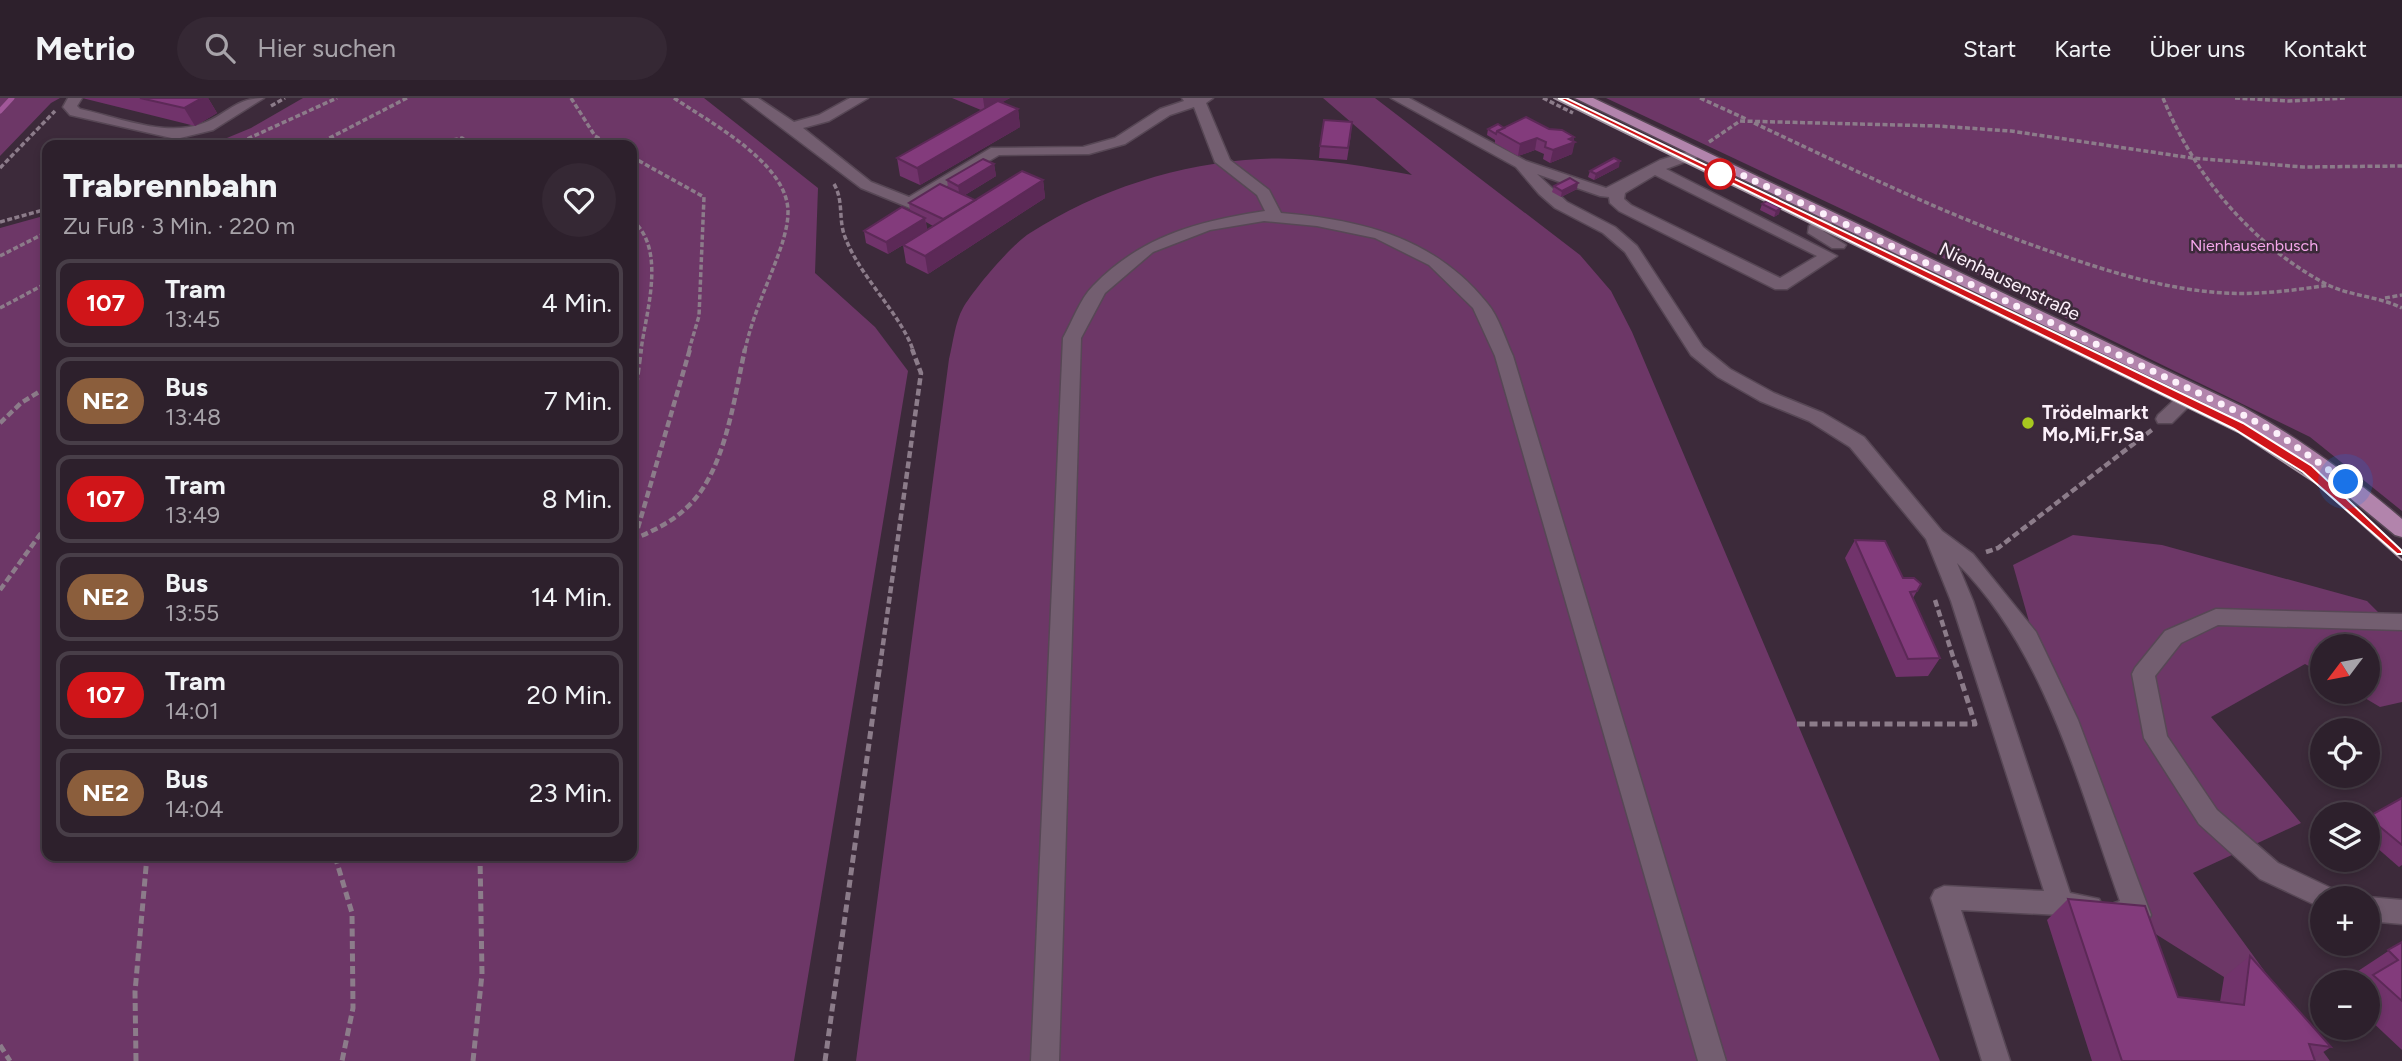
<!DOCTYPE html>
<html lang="de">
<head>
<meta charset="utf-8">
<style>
	:root { --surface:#2d202c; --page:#352834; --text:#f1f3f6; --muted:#a7a3a9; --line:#483e48 }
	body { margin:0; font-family:Figtree,sans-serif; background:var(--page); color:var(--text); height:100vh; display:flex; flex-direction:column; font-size:26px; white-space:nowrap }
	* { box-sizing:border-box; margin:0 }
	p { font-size:23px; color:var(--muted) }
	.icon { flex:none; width:38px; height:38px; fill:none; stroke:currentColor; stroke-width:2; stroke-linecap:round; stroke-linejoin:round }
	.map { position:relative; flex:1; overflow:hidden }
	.sheet { position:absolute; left:42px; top:42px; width:595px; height:721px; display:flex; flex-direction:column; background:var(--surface); border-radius:14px; box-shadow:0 4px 10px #0003,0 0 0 2px var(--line) }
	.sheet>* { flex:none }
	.badge { padding:0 14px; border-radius:23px; font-size:24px; line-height:46px }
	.needle { width:46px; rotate:238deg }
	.controls { position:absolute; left:2310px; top:536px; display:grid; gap:14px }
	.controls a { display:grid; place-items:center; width:70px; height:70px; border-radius:50%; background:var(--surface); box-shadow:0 4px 10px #0003,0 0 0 2px var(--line); font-size:35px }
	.you { position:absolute; width:35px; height:35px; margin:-18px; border:5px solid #fff; border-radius:50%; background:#1a73e8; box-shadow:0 0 0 10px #1a73e833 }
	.map>.badge { position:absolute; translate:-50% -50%; box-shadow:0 0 0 4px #fff }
	.round { display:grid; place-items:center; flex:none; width:74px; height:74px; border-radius:37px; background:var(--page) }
	.summary { display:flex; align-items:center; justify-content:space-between; height:119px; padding:0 21px }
	h1 { font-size:33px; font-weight:800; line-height:52px }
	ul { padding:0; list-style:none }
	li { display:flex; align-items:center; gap:21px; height:88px; margin:0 14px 10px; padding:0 7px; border:4px solid var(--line); border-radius:14px }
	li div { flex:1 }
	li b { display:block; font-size:26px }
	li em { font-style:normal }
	li .badge { min-width:77px; font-weight:700; text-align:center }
	header { display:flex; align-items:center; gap:42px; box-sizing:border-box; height:98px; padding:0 35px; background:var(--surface); border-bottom:2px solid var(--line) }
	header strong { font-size:33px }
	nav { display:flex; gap:38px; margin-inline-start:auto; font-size:24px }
	.search { width:490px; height:63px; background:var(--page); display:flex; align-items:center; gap:18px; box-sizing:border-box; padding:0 24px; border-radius:38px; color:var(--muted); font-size:26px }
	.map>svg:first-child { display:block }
</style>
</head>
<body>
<header>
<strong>Metrio</strong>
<div class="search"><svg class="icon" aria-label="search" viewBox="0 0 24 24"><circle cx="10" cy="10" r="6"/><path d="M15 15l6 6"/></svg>Hier suchen</div>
<nav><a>Start</a><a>Karte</a><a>Über uns</a><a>Kontakt</a></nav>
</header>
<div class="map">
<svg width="2402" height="963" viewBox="0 0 2402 963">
	<rect width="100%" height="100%" fill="#3c2a3a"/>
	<!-- green -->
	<g fill="#6d3767">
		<polygon points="0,0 60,0 51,5 0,58"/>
		<polygon points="303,0 704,0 818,90 815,175 875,229 908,273 794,963 0,963 0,130 47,117 47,758 632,758 632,47 210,47 251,30"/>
		<path d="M1323,0H1375L1580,157L1611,193L1632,234L1940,963H856L949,261C953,245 955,224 963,210C974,191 1012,146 1030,135C1097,92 1180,65 1260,61C1310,58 1363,68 1412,77Z"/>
		<polygon points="1606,0 2402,0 2402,413 2310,339 1865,122"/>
		<polygon points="2073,437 2162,447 2367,503 2381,517 2402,527 2402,604 2380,609 2353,593 2368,593 2368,548 2322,548 2322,575 2305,566 2211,619 2301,725 2193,775 2330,963 2297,963 2224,879 2154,835 2030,527 2013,467"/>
	</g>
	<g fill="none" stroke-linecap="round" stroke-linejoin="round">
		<!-- stream -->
		<polyline stroke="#a15799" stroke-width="5" points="0,13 12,0"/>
		<!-- minor casing -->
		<g stroke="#574755" stroke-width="3">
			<g id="minor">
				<path d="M68,0H82L77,8L80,11C117,19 164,39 201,26C226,18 234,0 264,0L213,32L176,41L70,17L63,9Z"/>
				<path d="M742,0H758L794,24L819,17L850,0H868L829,23L803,30L871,84L909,99L991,50L1083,49L1115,40L1160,11L1184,3L1182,0H1213L1206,5L1230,62L1269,92L1281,115C1361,122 1434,139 1487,205C1499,219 1505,241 1513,258L1726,963H1698L1495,258L1473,210L1429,167L1375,140L1317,128L1264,123L1210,132L1153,154L1105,195L1081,240L1059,963H1031L1063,240C1072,224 1080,201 1093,188C1141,138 1199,123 1265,113L1257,97L1215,64L1194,9L1170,17L1125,46L1089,56L999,57L910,110L861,90Z"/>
				<path d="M1391,0H1409L1526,63L1606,90L1660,62L1696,51L1701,52L1703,55L1701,58L1666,71L1837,158L1787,191H1775L1619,113L1610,105L1609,99L1600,98L1537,76L1567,104L1615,129L1637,148L1703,249L1730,271L1774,295L1823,315L1864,339L1942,433L1973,456L2036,534L2078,622L2151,817L2147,825L2138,829L2112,822L2108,814L2112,806L2120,803C2079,689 2045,552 1957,465L1973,503L2070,795L2099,801L2103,809L2099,817L2090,821L2061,817L1961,812L2010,963H1982L1931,800L1935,792L1944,788L2044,793L1951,503L1926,441L1850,349L1809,323L1760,303L1718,279L1691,257L1625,154L1603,135L1555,110L1539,96L1516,69ZM1655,77L1817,158L1780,180L1631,107L1624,101L1625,95Z"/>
				<polygon points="1831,114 1839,119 1823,133 1846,147 1844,150 1832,150 1808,135 1809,128"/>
				<polygon points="2194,287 2203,293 2200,297 2172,325 2158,325 2156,321 2158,317 2188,289"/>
				<polygon points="2216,511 2402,516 2402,532 2218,527 2181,545 2155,578 2167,638 2217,712 2278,765 2335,792 2339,800 2322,800 2322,810 2260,781 2199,726 2144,640 2132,576 2135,570 2165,533"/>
				<polygon points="2368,799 2402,802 2402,826 2368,823"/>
			</g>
		</g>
		<!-- major casing -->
		<g stroke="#574755" stroke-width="3">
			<path id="major" d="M1575,0H1593L2243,309C2300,341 2352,378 2402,421V439L2395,437L2316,372L2229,317Z"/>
		</g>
		<!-- path-far2 -->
		<g stroke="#8c7c8a" stroke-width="3.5" stroke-dasharray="5 2.5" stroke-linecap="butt">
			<polyline points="571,0 595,38 611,47"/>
			<path d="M674,0C709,24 788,65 788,114C788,125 785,136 782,146C770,182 753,215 745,252"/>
			<polyline points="1543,0 1573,15"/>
			<polyline points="1700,0 1746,21"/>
			<path d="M2163,0C2194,77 2251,146 2326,186C2349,198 2378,198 2402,210"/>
			<polyline points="2235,0 2289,3 2345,0"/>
			<polyline points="271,8 285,0"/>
			<path d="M1754,25C1852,71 1950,119 2052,154C2104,172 2157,189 2212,194C2251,198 2290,193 2329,187"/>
			<polyline points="1709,44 1740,23 1938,28 2011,33 2192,60 2303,69 2402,68"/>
			<polyline points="234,47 337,0"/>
			<polyline points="316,47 407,0"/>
			<polyline points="431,47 462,40 472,47"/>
			<polyline points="632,59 704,99 699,218 689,252"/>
			<polyline points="0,70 55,13"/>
			<path d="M834,86C844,103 838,121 845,139C860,179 900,215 913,252"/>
			<path d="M632,122C667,151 646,214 641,252"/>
			<polyline points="0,124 47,111"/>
			<polyline points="0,158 47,134"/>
			<polyline points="2385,200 2402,197"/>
			<polyline points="0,210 47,185"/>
		</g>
		<!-- path-far1 -->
		<g stroke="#8c7c8a" stroke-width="4.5" stroke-dasharray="7 3.5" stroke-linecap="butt">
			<polyline points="632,318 641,251"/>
			<polyline points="0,325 21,305 47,289"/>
			<polyline points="47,424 44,431 47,436"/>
			<polyline points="635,440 690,251"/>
			<path d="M632,442C650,434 669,426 684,412C725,378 734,300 745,251"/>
			<polyline points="1986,454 1998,450 2153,331"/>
			<polyline points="0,492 44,431"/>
			<polyline points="1935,502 1956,568"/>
			<polyline points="880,568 921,275 912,251"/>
		</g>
		<!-- path -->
		<g stroke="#8c7c8a" stroke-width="5" stroke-dasharray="8 4.5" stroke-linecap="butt">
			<polyline points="1797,626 1975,626 1956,566"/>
			<polyline points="335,758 352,815 353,910 342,963"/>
			<polyline points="0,947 10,963"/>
			<polyline points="136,963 135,894 147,758"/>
			<polyline points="473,963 482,876 480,758"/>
			<polyline points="825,963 880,566"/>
		</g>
		<!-- minor -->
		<use href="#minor" fill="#735e70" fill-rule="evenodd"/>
		<!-- major -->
		<use href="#major" fill="#b284ac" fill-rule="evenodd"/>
		<!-- tram -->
		<polyline stroke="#a596a3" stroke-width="2" points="1554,0 2238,334 2317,386 2402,462"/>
	</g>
	<!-- wall -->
	<g fill="#71336b" fill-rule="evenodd">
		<polygon points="82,0 208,0 217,15 195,28"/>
		<polygon points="952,0 1010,0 1002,4 1018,11 1020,29 920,87 900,78 897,60 981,12"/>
		<polygon points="1504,30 1549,31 1574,39 1572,56 1550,65 1543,61 1544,56 1535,52 1518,58 1495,45 1495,42 1487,37 1488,31"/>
		<polygon points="1351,36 1347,62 1319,60 1320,48"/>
		<path d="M994,66L996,78L965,97L975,102L1043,82L1045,100L928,176L906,165L903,147L888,156L866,145L864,133L910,113L909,105L948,89L947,82ZM926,124L933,128L927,132Z"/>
		<polygon points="1619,69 1594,82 1588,79 1590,73"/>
		<polygon points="1554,88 1577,91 1561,99 1552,94"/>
		<polygon points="1767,103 1779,116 1774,119 1760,112 1762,106"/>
		<polygon points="1855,442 1903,480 1921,486 1913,500 1940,560 1928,578 1896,579 1845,460"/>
		<polygon points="2402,700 2402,767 2399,769 2368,742 2368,718"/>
		<polygon points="2068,801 2178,899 2220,904 2224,879 2250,858 2331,949 2314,960 2315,963 2092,963 2047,822"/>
		<polygon points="2402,844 2402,952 2368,920 2368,884 2363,884 2367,881 2358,873"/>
	</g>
	<!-- shaded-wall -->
	<g fill="#5c2957">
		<polygon points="202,0 208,0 217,15 195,28 184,10"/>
		<polygon points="983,0 1010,0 985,14"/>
		<polygon points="1018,11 1020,29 920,87 917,70"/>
		<polygon points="1574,39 1573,45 1575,44 1572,56 1550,65 1553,52"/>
		<polygon points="1537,40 1535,52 1518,58 1520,46"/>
		<polygon points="1620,63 1619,69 1594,82 1596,76"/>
		<polygon points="994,66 996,78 960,100 958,88"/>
		<polygon points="1043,82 1045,100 928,176 925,158"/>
		<polygon points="1578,85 1577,91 1561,99 1562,93"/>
		<polygon points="1781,110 1779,116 1774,119 1776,113"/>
		<polygon points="925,120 927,132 888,156 886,144"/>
	</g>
	<!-- building -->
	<g fill="#833b7c" stroke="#5c2957" stroke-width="2">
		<polygon points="140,0 202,0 184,10"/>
		<polygon points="998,3 1018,11 917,70 897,60"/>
		<polygon points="1526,19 1549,31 1562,32 1574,39 1569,41 1575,44 1553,52 1545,49 1546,44 1537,40 1520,46 1497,33"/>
		<polygon points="1324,22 1352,24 1348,50 1320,48"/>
		<polygon points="1498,26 1504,30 1497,33 1496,36 1488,31"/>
		<polygon points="1614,60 1620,63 1596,76 1590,73"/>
		<polygon points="983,61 994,66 958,88 947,82"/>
		<polygon points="1022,73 1043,82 925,158 903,147"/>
		<polygon points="1570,80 1578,85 1562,93 1554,88"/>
		<polygon points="940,86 975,102 943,121 909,105"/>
		<polygon points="1767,103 1781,110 1776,113 1762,106"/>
		<polygon points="902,109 925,120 886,144 864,133"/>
		<polygon points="1855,442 1885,443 1903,480 1914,480 1921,486 1917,493 1910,494 1940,560 1908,561"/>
		<polygon points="2402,700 2402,747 2368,719"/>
		<polygon points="2068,801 2145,808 2178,899 2244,907 2250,858 2331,949 2309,946 2315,963 2122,963"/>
		<polygon points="2402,844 2402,903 2373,877 2398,862 2388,852"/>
	</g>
	<!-- line -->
	<polygon fill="#d01519" stroke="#fff" stroke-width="2" points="1558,0 1566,0 2243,325 2312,368 2402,453 2402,456 2397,456 2303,374 2234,331"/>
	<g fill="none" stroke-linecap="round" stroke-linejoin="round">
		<!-- walk -->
		<polyline stroke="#fcf0fa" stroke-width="7" stroke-dasharray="0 12.6" points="1720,76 1734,73 2236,313 2278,336 2346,384"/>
	</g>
	<!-- markers -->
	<circle fill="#fff" stroke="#d01519" stroke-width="3.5" cx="1720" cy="76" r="14"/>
	<circle fill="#a7c81f" stroke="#3c2a3a" stroke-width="2.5" cx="2028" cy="325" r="7"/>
	<g text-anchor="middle" stroke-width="5" stroke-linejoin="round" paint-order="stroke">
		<!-- far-park labels -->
		<g font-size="16" fill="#f5a7eb" stroke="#3c2a3a">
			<text x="2254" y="153">Nienhausenbusch</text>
		</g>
		<!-- street labels -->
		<g font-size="19" fill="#fcf0fa" stroke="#3c2a3a">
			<text transform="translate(2010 183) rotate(26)" y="7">Nienhausenstraße</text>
		</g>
		<!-- poi labels -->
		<g font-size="19" font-weight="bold" fill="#fcf0fa" stroke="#3c2a3a" text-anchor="start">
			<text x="2042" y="321">Trödelmarkt<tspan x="2042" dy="22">Mo,Mi,Fr,Sa</tspan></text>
		</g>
	</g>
</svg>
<div class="controls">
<a><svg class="needle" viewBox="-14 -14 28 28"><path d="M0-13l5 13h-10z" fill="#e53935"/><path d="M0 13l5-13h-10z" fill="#a7a3a9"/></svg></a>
<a><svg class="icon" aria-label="locate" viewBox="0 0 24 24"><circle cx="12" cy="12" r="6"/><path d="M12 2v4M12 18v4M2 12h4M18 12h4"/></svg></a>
<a><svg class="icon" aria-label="layers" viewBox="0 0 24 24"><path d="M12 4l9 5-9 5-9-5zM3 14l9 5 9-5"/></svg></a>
<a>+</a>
<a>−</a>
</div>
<div class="you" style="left:2346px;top:384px"></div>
<section class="sheet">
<div class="summary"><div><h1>Trabrennbahn</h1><p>Zu Fuß · 3 Min. · 220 m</p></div><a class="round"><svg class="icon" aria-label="heart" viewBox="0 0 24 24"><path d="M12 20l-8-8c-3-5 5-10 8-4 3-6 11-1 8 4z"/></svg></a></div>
<ul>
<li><span class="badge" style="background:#d01519;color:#fff">107</span><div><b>Tram</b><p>13:45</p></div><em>4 Min.</em></li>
<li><span class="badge" style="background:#8b5e3c;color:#fff">NE2</span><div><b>Bus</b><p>13:48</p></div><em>7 Min.</em></li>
<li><span class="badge" style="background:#d01519;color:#fff">107</span><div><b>Tram</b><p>13:49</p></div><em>8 Min.</em></li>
<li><span class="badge" style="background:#8b5e3c;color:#fff">NE2</span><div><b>Bus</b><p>13:55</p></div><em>14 Min.</em></li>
<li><span class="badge" style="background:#d01519;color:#fff">107</span><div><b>Tram</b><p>14:01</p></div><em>20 Min.</em></li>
<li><span class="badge" style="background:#8b5e3c;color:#fff">NE2</span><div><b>Bus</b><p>14:04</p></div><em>23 Min.</em></li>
</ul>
</section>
</div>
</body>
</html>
